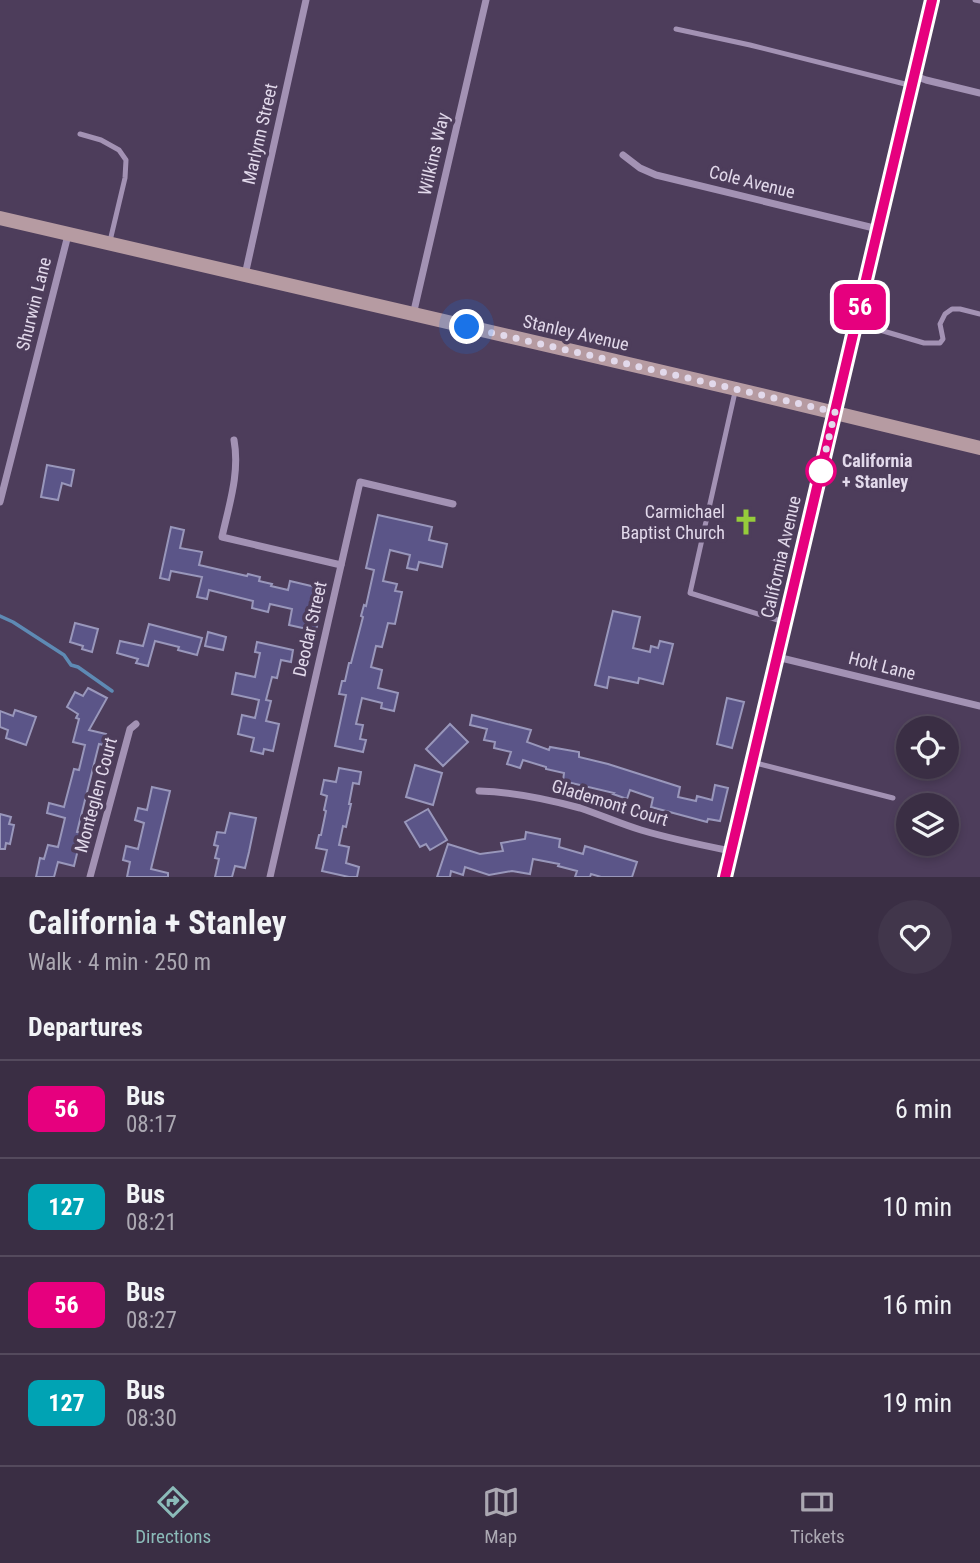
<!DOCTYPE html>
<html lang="en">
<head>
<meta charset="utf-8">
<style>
	:root { --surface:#3a2e44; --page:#41364b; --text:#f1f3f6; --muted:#aba8b2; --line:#544a5d; --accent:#8bbbb9 }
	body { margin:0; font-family:"Roboto Condensed",sans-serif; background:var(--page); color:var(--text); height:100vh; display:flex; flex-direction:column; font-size:26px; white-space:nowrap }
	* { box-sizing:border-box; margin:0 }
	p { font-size:23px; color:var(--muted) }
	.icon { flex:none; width:38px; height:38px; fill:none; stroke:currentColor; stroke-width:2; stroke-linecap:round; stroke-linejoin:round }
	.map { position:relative; height:877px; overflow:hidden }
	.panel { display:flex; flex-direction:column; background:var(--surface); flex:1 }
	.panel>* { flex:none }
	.badge { padding:0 14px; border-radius:10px; font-size:24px; line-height:46px }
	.controls { position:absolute; left:896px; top:716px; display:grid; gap:14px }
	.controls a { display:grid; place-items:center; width:63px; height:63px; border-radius:50%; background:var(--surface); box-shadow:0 4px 10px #0003,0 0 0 2px var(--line); font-size:35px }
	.you { position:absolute; width:35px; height:35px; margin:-18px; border:5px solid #fff; border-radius:50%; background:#1a73e8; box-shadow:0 0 0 10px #1a73e833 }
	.map>.badge { position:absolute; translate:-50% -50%; box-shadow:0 0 0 4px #fff }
	h2 { padding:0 28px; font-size:26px; line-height:63px }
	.round { display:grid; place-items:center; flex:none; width:74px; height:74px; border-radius:37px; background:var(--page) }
	.overview { display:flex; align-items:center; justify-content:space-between; height:119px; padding:0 28px }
	h1 { font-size:33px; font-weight:700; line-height:52px }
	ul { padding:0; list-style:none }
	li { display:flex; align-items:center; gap:21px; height:98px; padding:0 28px; border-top:2px solid var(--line) }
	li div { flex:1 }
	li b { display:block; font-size:26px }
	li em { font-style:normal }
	li .badge { min-width:77px; font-weight:700; text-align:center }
	.menu { display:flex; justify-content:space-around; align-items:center; height:98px; border-top:2px solid var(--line); background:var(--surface); font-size:19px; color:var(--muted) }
	.menu a { display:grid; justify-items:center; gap:4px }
	.menu .current { color:var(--accent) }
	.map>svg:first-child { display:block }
</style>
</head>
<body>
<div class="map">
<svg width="980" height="877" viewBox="0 0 980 877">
	<rect width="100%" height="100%" fill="#4d3d5b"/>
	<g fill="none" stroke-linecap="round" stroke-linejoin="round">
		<!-- stream -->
		<polyline stroke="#5e8ab4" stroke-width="3.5" points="0,616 13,622 64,655 71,665 78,667 112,691"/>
	</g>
	<!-- building -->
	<g fill="#5b5588" stroke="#9997bb" stroke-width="2">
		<polygon points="47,465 74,470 71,486 62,483 58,500 41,497"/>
		<polygon points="378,515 432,527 429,540 447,544 442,567 419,562 417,570 407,568 410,555 390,550 383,581 397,584 395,591 402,592 395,624 388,623 382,647 376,646 371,667 382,670 378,688 398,693 394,711 381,708 382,703 362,698 356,724 363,725 360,739 366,740 363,752 335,746 346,695 339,694 342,681 345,681 349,663 351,663 363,617 361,616 364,605 366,606 374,570 366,568"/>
		<polygon points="171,527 184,530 180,548 202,552 199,565 247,576 248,574 260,577 259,581 272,584 271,586 288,590 290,581 324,589 316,631 289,625 292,609 270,604 268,612 252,608 253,601 209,590 207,599 197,597 202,577 171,571 169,580 160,578"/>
		<polygon points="613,611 640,617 633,648 650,652 651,646 658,648 660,641 673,644 663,684 639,678 638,683 609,677 607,688 595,685"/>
		<polygon points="75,623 98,629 92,652 82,649 83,646 70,642"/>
		<polygon points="149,624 202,638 197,655 178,650 179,647 155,641 148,666 136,663 138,659 117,653 120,641 143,646"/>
		<polygon points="208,632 226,637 223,650 205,646"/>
		<polygon points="257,642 293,650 291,662 281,660 277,678 272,677 266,700 271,701 266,721 279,724 273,751 264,749 263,754 251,751 254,738 238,734 242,715 255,718 259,700 232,694 236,673 255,677 260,653 255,652"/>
		<polygon points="88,688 107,698 89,730 106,734 103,745 99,744 77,832 82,833 74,866 58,862 54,877 36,877 40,858 44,859 48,845 58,847 65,818 47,813 49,803 64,807 74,769 79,770 85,745 73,742 79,719 76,718 78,714 67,707 75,692 83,696"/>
		<polygon points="727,698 744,702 732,748 717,744"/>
		<polygon points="15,710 36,717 26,745 6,738 8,730 0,727 0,711 13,716"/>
		<polygon points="472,715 531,730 527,742 549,750 550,747 579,752 579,757 608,764 680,787 678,797 696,801 697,796 712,800 715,785 728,788 720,821 708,819 707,822 651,807 653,798 630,790 627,799 613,794 614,793 563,781 564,773 546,769 546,767 523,760 520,768 507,764 511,752 494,748 495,742 484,740 487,729 470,725"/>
		<polygon points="450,724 468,742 443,766 426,749"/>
		<polygon points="415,765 442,773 433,805 406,797"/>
		<polygon points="339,768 361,772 359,784 353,783 349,804 351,804 346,827 343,826 339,845 349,847 346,863 359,867 357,877 349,877 322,871 327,850 316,848 319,835 321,835 326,811 324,810 327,796 321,794 324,780 336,782"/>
		<polygon points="152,787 170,791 151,869 168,873 168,877 127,877 130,862 123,860 126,846 138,849 144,823 135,820 138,808 147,810"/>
		<polygon points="428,809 447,840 430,850 426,844 420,847 405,822"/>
		<polygon points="230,813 256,818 249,852 245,868 235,866 232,877 215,877 219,859 215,858 218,846 214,845 217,832 225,833"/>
		<polygon points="0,814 11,817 9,824 14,825 10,844 6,843 5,849 0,849"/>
		<polygon points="526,832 560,839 559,847 583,854 585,846 637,862 632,877 601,877 591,874 590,877 575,877 577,871 558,866 559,864 533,859 530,874 512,871 489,875 465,867 463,875 451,871 450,877 437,877 448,844 480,854 503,851 501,843 525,839"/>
	</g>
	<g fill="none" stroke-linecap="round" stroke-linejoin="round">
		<!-- lane -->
		<g stroke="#a392b4" stroke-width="5">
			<polyline points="975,0 980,1"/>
			<polyline points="676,29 750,45 909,85"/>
			<polyline points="80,134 101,140 119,150 126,160 125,178 110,241"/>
			<polyline points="856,323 924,343 940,343 943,339 940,324 945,314 952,309 960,309 980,314"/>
			<polyline points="735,392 690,593 784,622"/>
			<polyline points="752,762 893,798"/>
		</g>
		<!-- street -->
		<g stroke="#a392b4" stroke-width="7">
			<polyline points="915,76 926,80 980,93"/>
			<polyline points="623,155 640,168 656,175 878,229"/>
			<polyline points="245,275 306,0"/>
			<polyline points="413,315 486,0"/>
			<path d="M234,440C240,473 229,505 222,537L341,565"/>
			<polyline points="0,502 68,235"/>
			<polyline points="777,657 980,706"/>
			<path d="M479,791C513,792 547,799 580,808C601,815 621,824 641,830C671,839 701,845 731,851"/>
			<polyline points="90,877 130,729 136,724"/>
			<polyline points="270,877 360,482 453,504"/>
		</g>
		<!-- secondary -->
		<g stroke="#b69ba2" stroke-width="14">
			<polyline points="0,218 736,389 980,448"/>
			<polyline points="725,877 932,0"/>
		</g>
	</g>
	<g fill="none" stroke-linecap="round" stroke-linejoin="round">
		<!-- line casing -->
		<g stroke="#fff" stroke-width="16">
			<polyline id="line" points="725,877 932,0"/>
		</g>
		<!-- line -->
		<use href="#line" stroke="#e6007e" stroke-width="10"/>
		<!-- walk -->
		<polyline stroke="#e2d9eb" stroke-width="7" stroke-dasharray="0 12.6" points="467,327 835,412 821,471"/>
	</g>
	<!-- icons -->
	<defs>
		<g id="church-bare" transform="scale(2.1)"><path d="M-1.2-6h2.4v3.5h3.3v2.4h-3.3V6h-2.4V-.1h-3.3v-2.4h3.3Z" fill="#95cc3b" stroke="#4d3d5b" stroke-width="2.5" paint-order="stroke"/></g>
	</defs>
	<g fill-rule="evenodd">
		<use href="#church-bare" x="746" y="522"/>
	</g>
	<!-- markers -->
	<circle fill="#fff" stroke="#e6007e" stroke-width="3.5" cx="821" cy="471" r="14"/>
	<g text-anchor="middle" stroke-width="7" stroke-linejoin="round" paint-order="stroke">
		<!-- street labels -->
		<g font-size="18" fill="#e2d9eb" stroke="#4d3d5b">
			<text transform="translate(260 134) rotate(-77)" y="6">Marlynn Street</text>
			<text transform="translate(434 154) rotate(-77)" y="6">Wilkins Way</text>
			<text transform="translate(752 182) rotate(14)" y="6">Cole Avenue</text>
			<text transform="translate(34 304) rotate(-76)" y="6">Shurwin Lane</text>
			<text transform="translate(576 333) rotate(13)" y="6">Stanley Avenue</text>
			<text transform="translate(781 557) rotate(-77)" y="6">California Avenue</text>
			<text transform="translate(310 629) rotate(-77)" y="6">Deodar Street</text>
			<text transform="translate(882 666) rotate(14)" y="6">Holt Lane</text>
			<text transform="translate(96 795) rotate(-75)" y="6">Monteglen Court</text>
			<text transform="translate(610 803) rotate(17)" y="6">Glademont Court</text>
		</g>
		<!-- stop labels -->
		<g font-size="18" font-weight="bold" fill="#e2d9eb" stroke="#4d3d5b" text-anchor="start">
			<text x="842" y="467">California<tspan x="842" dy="21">+ Stanley</tspan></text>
		</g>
		<!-- poi labels -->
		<g font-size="18" fill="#e2d9eb" stroke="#4d3d5b" text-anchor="end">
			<text x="725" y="518">Carmichael<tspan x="725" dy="21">Baptist Church</tspan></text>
		</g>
	</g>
</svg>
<div class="controls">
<a><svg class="icon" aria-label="locate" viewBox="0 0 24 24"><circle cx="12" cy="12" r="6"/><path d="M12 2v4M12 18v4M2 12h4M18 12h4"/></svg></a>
<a><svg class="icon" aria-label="layers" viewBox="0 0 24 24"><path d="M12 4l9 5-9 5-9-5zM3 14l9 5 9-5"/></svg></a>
</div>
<div class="you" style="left:467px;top:327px"></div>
<b class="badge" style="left:860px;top:307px;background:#e6007e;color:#fff">56</b>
</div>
<section class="panel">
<div class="overview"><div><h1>California + Stanley</h1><p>Walk · 4 min · 250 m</p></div><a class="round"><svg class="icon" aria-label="heart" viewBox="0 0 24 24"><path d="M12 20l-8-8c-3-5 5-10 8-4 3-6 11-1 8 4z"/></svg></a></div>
<h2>Departures</h2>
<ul>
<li><span class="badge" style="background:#e6007e;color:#fff">56</span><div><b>Bus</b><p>08:17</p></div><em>6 min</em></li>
<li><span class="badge" style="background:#00a3b4;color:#fff">127</span><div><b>Bus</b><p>08:21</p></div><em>10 min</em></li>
<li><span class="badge" style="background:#e6007e;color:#fff">56</span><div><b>Bus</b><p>08:27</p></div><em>16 min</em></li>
<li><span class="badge" style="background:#00a3b4;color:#fff">127</span><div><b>Bus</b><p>08:30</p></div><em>19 min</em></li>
</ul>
</section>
<nav class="menu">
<a class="current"><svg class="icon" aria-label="directions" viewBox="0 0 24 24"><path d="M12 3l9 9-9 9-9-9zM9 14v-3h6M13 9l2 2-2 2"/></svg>Directions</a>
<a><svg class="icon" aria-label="map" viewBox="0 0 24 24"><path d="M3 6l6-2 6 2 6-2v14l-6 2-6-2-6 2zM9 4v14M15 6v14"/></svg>Map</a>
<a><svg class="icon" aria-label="tickets" viewBox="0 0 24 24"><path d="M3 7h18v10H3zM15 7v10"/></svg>Tickets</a>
</nav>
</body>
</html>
